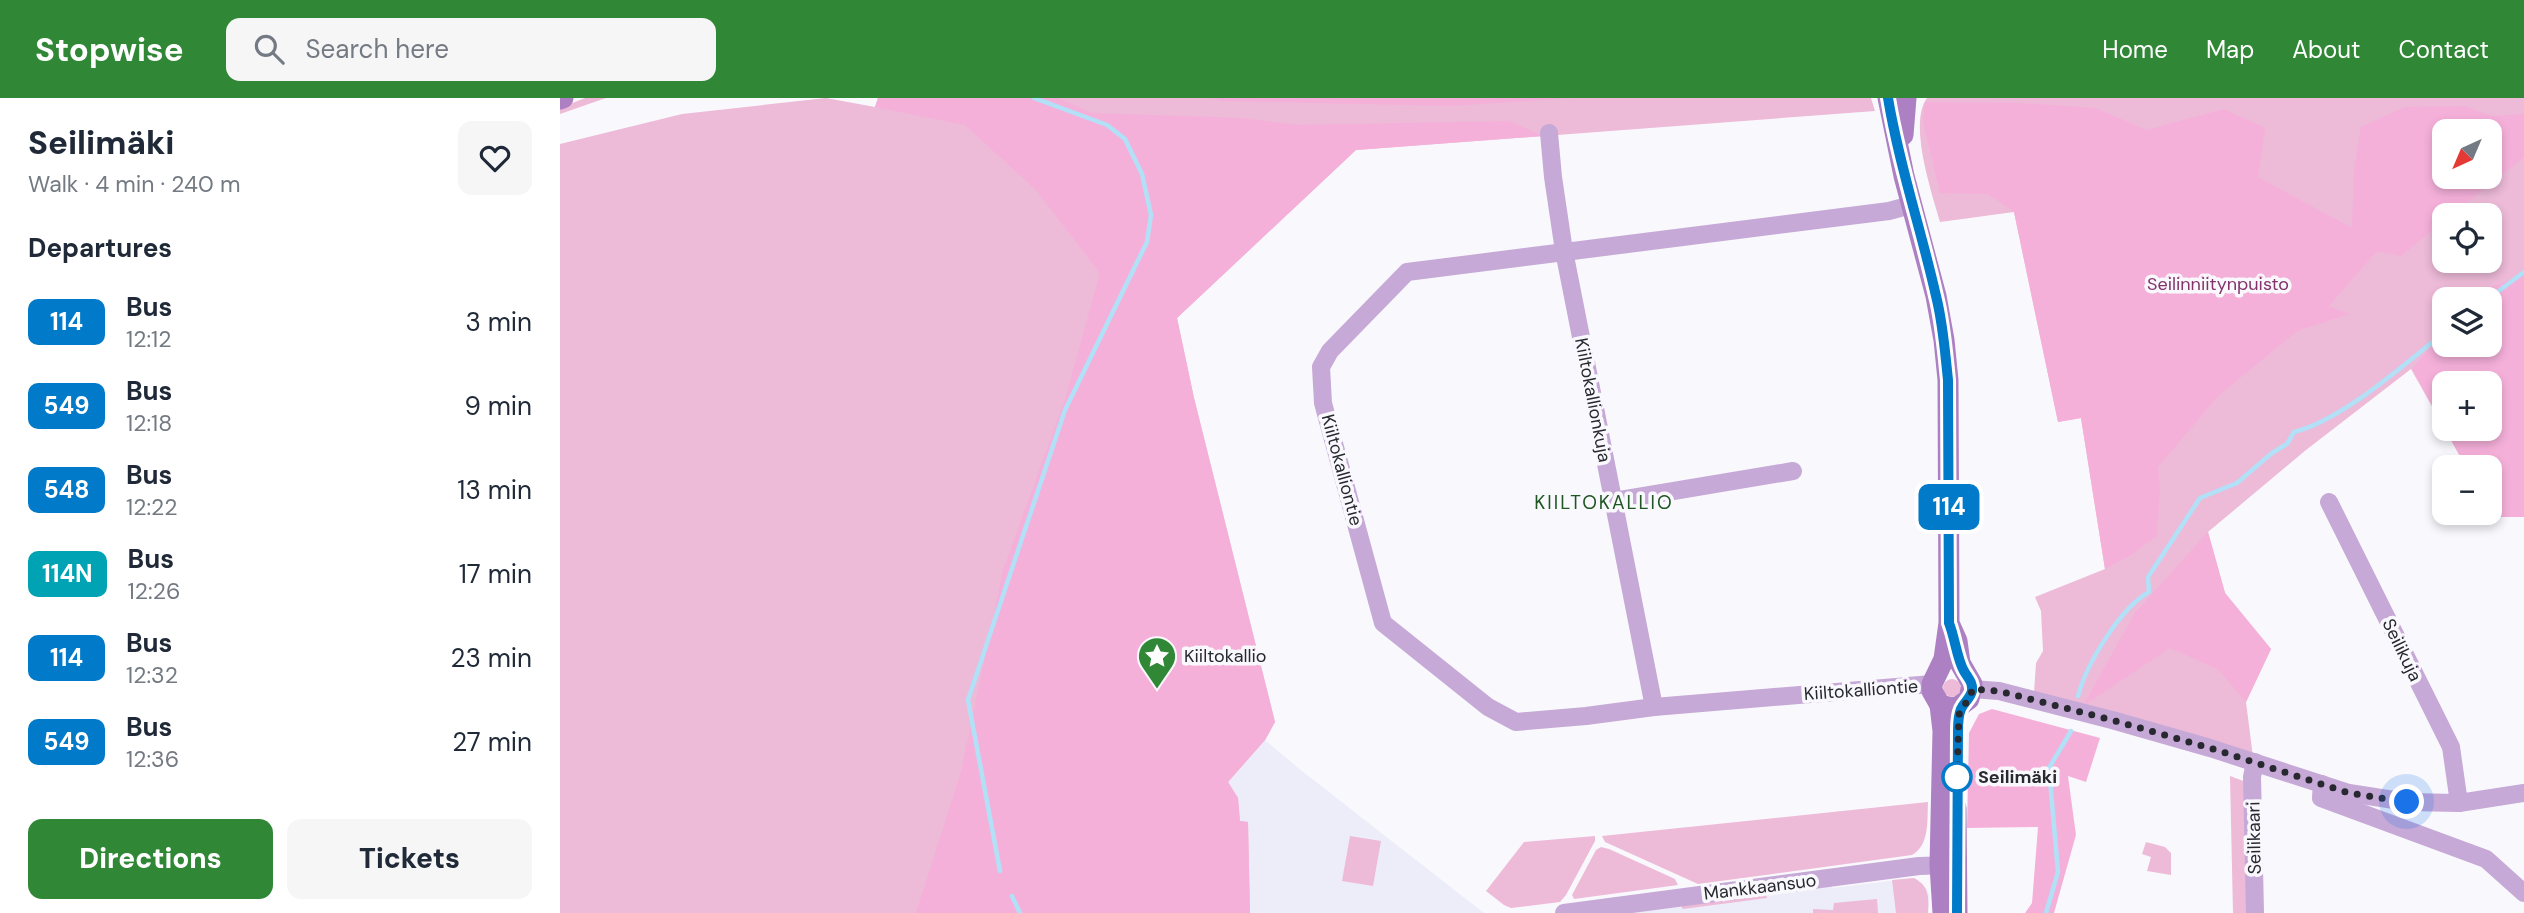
<!DOCTYPE html>
<html lang="en">
<head>
<meta charset="utf-8">
<style>
	:root { --surface:#fff; --page:#f6f6f7; --text:#1f2937; --muted:#747a83; --accent:#308736 }
	body { margin:0; font-family:"DM Sans",sans-serif; background:var(--page); color:var(--text); height:100vh; display:flex; flex-direction:column; font-size:26px; white-space:nowrap }
	* { box-sizing:border-box; margin:0 }
	p { font-size:23px; color:var(--muted) }
	.icon { flex:none; width:38px; height:38px; fill:none; stroke:currentColor; stroke-width:2; stroke-linecap:round; stroke-linejoin:round }
	.map { position:relative; flex:1; overflow:hidden }
	.panel { display:flex; flex-direction:column; background:var(--surface); width:560px }
	.panel>* { flex:none }
	.badge { padding:0 14px; border-radius:10px; font-size:24px; line-height:46px }
	.needle { width:46px; rotate:224deg }
	.buttons { position:absolute; left:1872px; top:21px; display:grid; gap:14px }
	.buttons a { display:grid; place-items:center; width:70px; height:70px; border-radius:14px; background:var(--surface); box-shadow:0 4px 10px #0003; font-size:35px }
	.you { position:absolute; width:35px; height:35px; margin:-18px; border:5px solid #fff; border-radius:50%; background:#1a73e8; box-shadow:0 0 0 10px #1a73e833 }
	.map>.badge { position:absolute; translate:-50% -50%; box-shadow:0 0 0 4px #fff }
	h2 { padding:0 28px; font-size:26px; line-height:63px }
	.round { display:grid; place-items:center; flex:none; width:74px; height:74px; border-radius:14px; background:var(--page) }
	.summary { display:flex; align-items:center; justify-content:space-between; height:119px; padding:0 28px }
	h1 { font-size:33px; font-weight:800; line-height:52px }
	.cta { display:flex; gap:14px; margin-top:auto; padding:14px 28px }
	.cta a { flex:1; height:80px; border-radius:14px; background:var(--accent); color:#fff; font-size:28px; font-weight:800; line-height:80px; text-align:center }
	.cta a+a { background:var(--page); color:var(--text) }
	ul { padding:0; list-style:none }
	li { display:flex; align-items:center; gap:21px; height:84px; padding:0 28px }
	li div { flex:1 }
	li b { display:block; font-size:26px }
	li em { font-style:normal }
	li .badge { min-width:77px; font-weight:700; text-align:center }
	header { display:flex; align-items:center; gap:42px; box-sizing:border-box; height:98px; padding:0 35px; background:var(--accent); color:#fff }
	header strong { font-size:33px }
	nav { display:flex; gap:38px; margin-inline-start:auto; font-size:24px }
	.search { width:490px; height:63px; background:var(--page); display:flex; align-items:center; gap:18px; box-sizing:border-box; padding:0 24px; border-radius:14px; color:var(--muted); font-size:26px }
	main { display:flex; flex:1; min-height:0 }
	.map>svg:first-child { display:block }
</style>
</head>
<body>
<header>
<strong>Stopwise</strong>
<div class="search"><svg class="icon" aria-label="search" viewBox="0 0 24 24"><circle cx="10" cy="10" r="6"/><path d="M15 15l6 6"/></svg>Search here</div>
<nav><a>Home</a><a>Map</a><a>About</a><a>Contact</a></nav>
</header>
<main>
<section class="panel">
<div class="summary"><div><h1>Seilimäki</h1><p>Walk · 4 min · 240 m</p></div><a class="round"><svg class="icon" aria-label="heart" viewBox="0 0 24 24"><path d="M12 20l-8-8c-3-5 5-10 8-4 3-6 11-1 8 4z"/></svg></a></div>
<h2>Departures</h2>
<ul>
<li><span class="badge" style="background:#007ac9;color:#fff">114</span><div><b>Bus</b><p>12:12</p></div><em>3 min</em></li>
<li><span class="badge" style="background:#007ac9;color:#fff">549</span><div><b>Bus</b><p>12:18</p></div><em>9 min</em></li>
<li><span class="badge" style="background:#007ac9;color:#fff">548</span><div><b>Bus</b><p>12:22</p></div><em>13 min</em></li>
<li><span class="badge" style="background:#00a3b4;color:#fff">114N</span><div><b>Bus</b><p>12:26</p></div><em>17 min</em></li>
<li><span class="badge" style="background:#007ac9;color:#fff">114</span><div><b>Bus</b><p>12:32</p></div><em>23 min</em></li>
<li><span class="badge" style="background:#007ac9;color:#fff">549</span><div><b>Bus</b><p>12:36</p></div><em>27 min</em></li>
</ul>
<div class="cta"><a>Directions</a><a>Tickets</a></div>
</section>
<div class="map">
<svg width="1964" height="815" viewBox="0 0 1964 815">
	<rect width="100%" height="100%" fill="#f9f9fd"/>
	<!-- built -->
	<g fill="#ededf9">
		<polygon points="705,642 742,673 924,815 690,815 688,725 680,723 678,700 668,684"/>
		<polygon points="1354,780 1366,790 1369,796 1368,815 1054,815 1271,785 1272,790"/>
	</g>
	<!-- green -->
	<g fill="#edbad8" fill-rule="evenodd">
		<polygon points="25,0 46,0 0,16 0,10"/>
		<polygon points="266,0 315,9 318,0 1311,0 1315,13 796,52 617,220 634,300 715,624 705,642 668,684 678,700 680,723 688,724 690,815 0,815 0,46 122,16"/>
		<path d="M1367,0H1964V419H1934L1930,414V369H1906L1851,271L1746,352L1648,434L1665,495L1711,551L1686,604L1693,659L1474,595L1476,565L1483,553L1481,513L1475,499L1545,471L1521,320L1498,324L1454,114L1380,124C1372,95 1348,26 1367,0ZM1885,33H1930V79H1885ZM1885,117H1930V163H1885ZM1885,201H1930V247H1885ZM1885,285H1930V331H1885Z"/>
		<circle cx="1392" cy="590" r="9"/>
		<polygon points="1670,678 1686,684 1688,815 1673,815"/>
		<path d="M1368,704C1367,722 1370,747 1352,757L1138,786L1045,744L1042,738Z"/>
		<polygon points="790,738 821,743 813,788 782,783"/>
		<polygon points="1035,738 1035,743 1006,797 1000,804 951,810 944,807 926,793 964,744"/>
		<polygon points="1586,744 1605,749 1611,755 1611,777 1587,773 1591,759 1582,756"/>
		<polygon points="1041,749 1049,751 1115,781 1118,787 1014,801 1012,797 1036,752"/>
		<path d="M1354,780C1369,788 1369,799 1368,815H1336L1332,782Z"/>
		<polygon points="1206,794 1207,800 1123,811 1120,806"/>
		<polygon points="1317,801 1318,815 1253,815 1253,811 1273,812 1274,805"/>
	</g>
	<!-- forest -->
	<g fill="#f5b0da" fill-rule="evenodd">
		<polygon points="318,0 498,0 532,15 682,20 738,27 949,23 983,38 796,52 617,220 634,300 715,624 705,642 668,684 678,700 680,723 688,724 690,815 356,815 401,674 443,472 505,301 540,175 475,91 405,27 315,9"/>
		<polygon points="652,0 1011,0 891,8 661,3"/>
		<path d="M1365,4L1459,5L1535,10L1587,32L1664,11L1705,30L1698,79L1792,130L1794,73L1801,29L1844,9L1905,8L1931,18L1964,16V59L1891,117H1885V122L1841,158L1817,153L1769,208L1789,216L1737,233L1658,298L1598,369L1600,391L1597,438L1571,457L1545,471L1521,320L1498,324L1454,114L1428,96L1380,95L1363,24ZM1930,33V79H1885V33Z"/>
		<path d="M1964,176V419H1934L1930,414V369H1906L1852,271L1885,233V247H1930V201H1913L1919,194ZM1930,285V331H1885V285Z"/>
		<polygon points="1648,434 1665,495 1711,551 1686,604 1658,571 1610,550 1523,608 1575,515"/>
		<polygon points="1432,611 1540,640 1526,684 1508,678 1516,737 1494,815 1465,815 1472,805 1478,729 1407,730 1409,635 1419,616"/>
	</g>
	<g fill="none" stroke-linecap="round" stroke-linejoin="round">
		<!-- stream -->
		<g stroke="#b1e0f7" stroke-width="4.5">
			<polyline points="1928,201 1964,174"/>
			<path d="M1518,598C1526,567 1560,510 1589,494L1588,479L1640,400L1677,385L1712,355L1727,346L1734,334C1783,322 1844,266 1885,234"/>
			<polyline points="440,773 408,602 505,312 587,144 591,117 582,76 565,41 547,27 474,0"/>
			<polyline points="452,798 460,815"/>
			<polyline points="1486,815 1498,774 1489,670 1511,633"/>
		</g>
		<!-- minor -->
		<g stroke="#c6a9d6" stroke-width="18">
			<polyline points="989,35 993,79 1004,153 1094,609"/>
			<polyline points="1351,107 1329,113 847,174 770,253 761,269 763,305 823,525 928,609 956,624 1026,618 1094,609 1372,586"/>
			<polyline points="1054,403 1233,373"/>
			<polyline points="1769,404 1891,649 1899,705"/>
			<polyline points="1412,591 1439,593 1552,622 1650,650 1789,695 1847,704 1899,705 1964,695"/>
			<polyline points="1762,686 1761,700 1926,761 1964,795"/>
			<polyline points="1004,815 1359,768 1392,767"/>
			<polyline points="1695,815 1692,679 1695,664"/>
		</g>
		<!-- secondary -->
		<g stroke="#ac80c2" stroke-width="21">
			<polyline points="1328,0 1344,78 1376,198 1384,242 1388,282 1389,525 1384,561 1372,586 1372,593 1380,607 1391,610 1398,609 1409,601 1412,586 1400,565 1397,543 1389,525"/>
			<polyline points="0,1 3,0"/>
			<polyline points="1343,37 1346,0"/>
			<polyline points="1380,607 1383,633 1380,767 1383,815"/>
			<polyline points="1396,710 1397,815"/>
		</g>
	</g>
	<g fill="none" stroke-linecap="round" stroke-linejoin="round">
		<!-- line casing -->
		<g stroke="#fff" stroke-width="16">
			<path id="line" d="M1328,0C1339,67 1361,131 1376,198C1383,225 1385,254 1388,282L1389,525C1395,540 1397,561 1404,573C1408,580 1413,584 1412,593C1410,601 1404,604 1401,611C1398,618 1398,626 1398,633L1397,815"/>
		</g>
		<!-- line -->
		<use href="#line" stroke="#007ac9" stroke-width="10"/>
		<!-- walk -->
		<path stroke="#282830" stroke-width="7" stroke-dasharray="0 12.6" d="M1397,679L1399,617C1402,607 1411,602 1412,591L1439,593L1552,622L1650,650L1789,695L1847,704"/>
	</g>
	<!-- icons -->
	<defs>
		<g id="sight-pin" transform="scale(2.0125)"><path d="M0 17L-7.5 6A9.5 9.5 0 1 1 7.5 6Z" fill="#308736" stroke="#f9f9fd"/><path d="M0-6L1.8-2.2L6-1.7L2.9 1.2L3.7 5.4L0 3.3L-3.7 5.4L-2.9 1.2L-6-1.7L-1.8-2.2Z" fill="#fff"/></g>
	</defs>
	<g fill-rule="evenodd">
		<use href="#sight-pin" x="597" y="558"/>
	</g>
	<!-- markers -->
	<circle fill="#fff" stroke="#007ac9" stroke-width="3.5" cx="1397" cy="679" r="14"/>
	<g text-anchor="middle" stroke-width="7" stroke-linejoin="round" paint-order="stroke">
		<!-- park labels -->
		<g font-size="18" fill="#833369" stroke="#f9f9fd">
			<text x="1658" y="192">Seilinniitynpuisto</text>
		</g>
		<!-- street labels -->
		<g font-size="18" fill="#282830" stroke="#f9f9fd">
			<text transform="translate(1033 302) rotate(79)" y="6">Kiiltokallionkuja</text>
			<text transform="translate(782 372) rotate(75)" y="6">Kiiltokalliontie</text>
			<text transform="translate(1842 552) rotate(64)" y="6">Seilikuja</text>
			<text transform="translate(1301 592) rotate(-4)" y="6">Kiiltokalliontie</text>
			<text transform="translate(1694 740) rotate(-91)" y="6">Seilikaari</text>
			<text transform="translate(1200 789) rotate(-7)" y="6">Mankkaansuo</text>
		</g>
		<!-- poi labels -->
		<g font-size="18" fill="#282830" stroke="#f9f9fd" text-anchor="start">
			<text x="624" y="564">Kiiltokallio</text>
		</g>
		<!-- stop labels -->
		<g font-size="18" font-weight="bold" fill="#282830" stroke="#f9f9fd" text-anchor="start">
			<text x="1418" y="685">Seilimäki</text>
		</g>
		<!-- neighbourhood labels -->
		<g font-size="19" letter-spacing="2" fill="#1f5622" stroke="#f9f9fd">
			<text x="1044" y="411">KIILTOKALLIO</text>
		</g>
	</g>
</svg>
<div class="buttons">
<a><svg class="needle" viewBox="-14 -14 28 28"><path d="M0-13l5 13h-10z" fill="#e53935"/><path d="M0 13l5-13h-10z" fill="#747a83"/></svg></a>
<a><svg class="icon" aria-label="locate" viewBox="0 0 24 24"><circle cx="12" cy="12" r="6"/><path d="M12 2v4M12 18v4M2 12h4M18 12h4"/></svg></a>
<a><svg class="icon" aria-label="layers" viewBox="0 0 24 24"><path d="M12 4l9 5-9 5-9-5zM3 14l9 5 9-5"/></svg></a>
<a>+</a>
<a>−</a>
</div>
<div class="you" style="left:1847px;top:704px"></div>
<b class="badge" style="left:1389px;top:409px;background:#007ac9;color:#fff">114</b>
</div>
</main>
</body>
</html>
